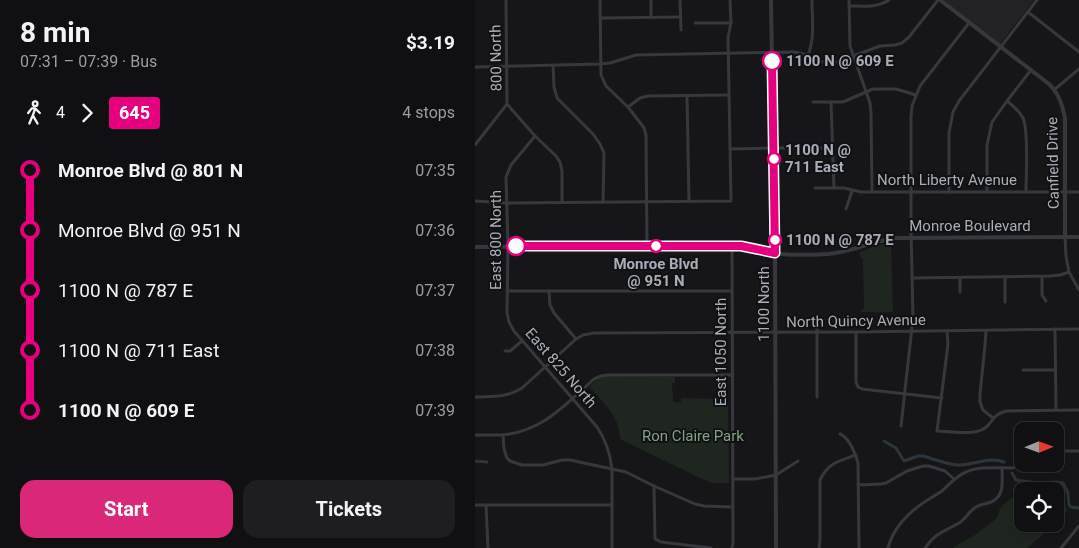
<!DOCTYPE html>
<html lang="en">
<head>
<meta charset="utf-8">
<style>
	:root { --surface:#101012; --page:#1e1e20; --text:#f1f3f6; --muted:#9c9d9f; --line:#303032; --accent:#db2777 }
	body { margin:0; font-family:Roboto,sans-serif; background:var(--page); color:var(--text); height:100vh; display:flex; flex-direction:column; font-size:19px; white-space:nowrap }
	* { box-sizing:border-box; margin:0 }
	p { font-size:16px; color:var(--muted) }
	.icon { flex:none; width:28px; height:28px; fill:none; stroke:currentColor; stroke-width:2; stroke-linecap:round; stroke-linejoin:round }
	.map { position:relative; flex:1; overflow:hidden }
	.sheet { display:flex; flex-direction:column; background:var(--surface); width:475px }
	.sheet>* { flex:none }
	.badge { padding:0 10px; border-radius:4px; font-size:18px; line-height:32px }
	.needle { width:32px; rotate:89deg }
	.tools { position:absolute; left:539px; top:422px; display:grid; gap:10px }
	.tools a { display:grid; place-items:center; width:50px; height:50px; border-radius:10px; background:var(--surface); box-shadow:0 2px 12px #0003,0 0 0 1px var(--line); font-size:25px }
	.map>.badge { position:absolute; translate:-50% -50%; box-shadow:0 0 0 2px #fff }
	.legs { display:flex; align-items:center; gap:8px; height:55px; padding:0 20px; font-size:16px }
	.legs p { margin-inline-start:auto }
	.head { display:flex; align-items:center; justify-content:space-between; height:85px; padding:0 20px }
	h1 { font-size:28px; font-weight:700; line-height:38px }
	.cta { display:flex; gap:10px; margin-top:auto; padding:10px 20px }
	.cta a { flex:1; height:58px; border-radius:15px; background:var(--accent); color:#fff; font-size:20px; font-weight:700; line-height:58px; text-align:center }
	.cta a+a { background:var(--page); color:var(--text) }
	ul { padding:0 20px; list-style:none }
	li { display:flex; align-items:center; gap:18px; height:60px; font-size:19px }
	li i { display:grid; place-items:center; width:8px; height:100%; margin:0 6px; background:currentColor }
	li i::after { content:''; width:12px; height:12px; margin:-6px; border:4px solid; border-radius:50%; background:var(--surface) }
	li p { margin-inline-start:auto }
	li:first-child i { background:linear-gradient(#0000 50%,currentColor 0) }
	li:last-child i { background:linear-gradient(currentColor 50%,#0000 0) }
	main { display:flex; flex:1; min-height:0 }
	.map>svg:first-child { display:block }
</style>
</head>
<body>
<main>
<section class="sheet">
<div class="head"><div><h1>8 min</h1><p>07:31 – 07:39 · Bus</p></div><b>$3.19</b></div>
<div class="legs"><svg class="icon" aria-label="walk" viewBox="0 0 24 24"><circle cx="13" cy="4" r="2"/><path d="M13 8l-2 6 4 7M11 14l-3 7M7 12l3-4h3l4 4"/></svg>4<svg class="icon" aria-label="forward" viewBox="0 0 24 24"><path d="M9 5l7 7-7 7"/></svg><b class="badge" style="background:#e6007e;color:#fff">645</b><p>4 stops</p></div>
<ul>
<li><i style="color:#e6007e"></i><b>Monroe Blvd @ 801 N</b><p>07:35</p></li>
<li><i style="color:#e6007e"></i><span>Monroe Blvd @ 951 N</span><p>07:36</p></li>
<li><i style="color:#e6007e"></i><span>1100 N @ 787 E</span><p>07:37</p></li>
<li><i style="color:#e6007e"></i><span>1100 N @ 711 East</span><p>07:38</p></li>
<li><i style="color:#e6007e"></i><b>1100 N @ 609 E</b><p>07:39</p></li>
</ul>
<div class="cta"><a>Start</a><a>Tickets</a></div>
</section>
<div class="map">
<svg width="604" height="548" viewBox="0 0 604 548">
	<rect width="100%" height="100%" fill="#161618"/>
	<!-- built -->
	<polygon fill="#222225" points="467,0 559,0 525,44"/>
	<!-- green -->
	<g fill="#1e261f">
		<polygon points="416,243 418,312 386,312 386,309 389,309 388,259 386,258 384,253 402,245"/>
		<path d="M133,376L200,377V383H197L198,402H206V398L244,399L245,404H253L254,483H237L225,478L145,439C145,416 128,403 114,386L126,377Z"/>
		<path d="M562,487C569,488 581,487 586,494C589,499 589,505 593,510L583,522L552,548H477L500,535L522,518L524,511L528,505L540,495L548,492V524H580V491H548Z"/>
	</g>
	<g fill="none" stroke-linecap="round" stroke-linejoin="round">
		<!-- canal -->
		<g stroke="#2c353c" stroke-width="3">
			<path d="M409,441L421,448L429,461L443,456H448C459,459 471,464 482,465C499,466 511,456 529,462"/>
			<polyline points="0,461 12,462"/>
			<polyline points="537,473 541,480 562,483 581,482 588,483 593,493 594,505 596,507 604,508"/>
		</g>
		<!-- minor -->
		<g stroke="#37383d" stroke-width="3">
			<polyline points="31,0 32,104 60,136 81,156 85,162 87,171 87,202"/>
			<polyline points="125,0 126,75 131,86 153,107 169,128 171,135 172,246"/>
			<polyline points="176,0 176,17"/>
			<polyline points="205,0 206,30"/>
			<polyline points="374,0 375,46 395,103 396,113 397,192"/>
			<path d="M374,6C388,6 402,8 414,0"/>
			<polyline points="553,12 604,52"/>
			<polyline points="125,18 205,17"/>
			<polyline points="220,23 256,23"/>
			<path d="M333,55C340,38 337,19 337,0"/>
			<polyline points="78,65 79,87 82,98 118,134 125,144 129,153 128,202"/>
			<polyline points="0,67 125,64 135,63 161,55 320,52 333,55 350,63 362,62 405,46 420,45 427,43 434,37 463,0"/>
			<polyline points="579,90 604,69"/>
			<polyline points="212,96 214,201"/>
			<path d="M532,101C538,106 544,110 548,118C554,131 551,175 551,191"/>
			<polyline points="338,102 368,102 398,89 421,89 441,95"/>
			<polyline points="356,102 359,188"/>
			<polyline points="153,107 165,98 173,96 254,95"/>
			<path d="M60,136L36,165L31,177L33,246L32,313L34,322L39,331L122,427C131,440 135,453 137,469V548"/>
			<polyline points="0,145 32,104"/>
			<polyline points="255,149 299,148 358,148"/>
			<polyline points="340,188 369,188 386,192 604,192"/>
			<polyline points="512,191 512,145 517,122 532,101 556,70"/>
			<polyline points="474,192 474,133 478,112 484,101 562,0"/>
			<polyline points="0,201 32,203 256,201 253,37 256,23 255,0"/>
			<polyline points="371,209 377,191"/>
			<polyline points="590,237 591,256 594,272 604,290"/>
			<polyline points="530,277 530,302"/>
			<polyline points="567,277 567,295 571,301"/>
			<polyline points="437,278 575,276 585,275 594,272"/>
			<polyline points="32,291 257,291"/>
			<polyline points="74,291 75,305 79,313 101,339"/>
			<polyline points="485,292 485,278"/>
			<polyline points="580,329 581,410"/>
			<path d="M472,331L473,344L462,431C475,431 499,436 510,428C520,420 516,416 531,411L604,410"/>
			<polyline points="511,331 510,345 505,394 505,402 508,410 518,418"/>
			<polyline points="381,332 381,382 383,387 387,389 467,398"/>
			<polyline points="30,351 35,351 47,341"/>
			<polyline points="548,370 580,370"/>
			<path d="M0,397C18,396 31,398 47,388L101,339L108,335L119,333L381,332L604,329"/>
			<polyline points="342,397 342,315"/>
			<polyline points="426,426 438,318 436,230 436,117 437,106 445,86 494,23"/>
			<path d="M365,434C375,438 380,453 383,463L384,548"/>
			<path d="M0,435C9,435 18,435 27,435C68,431 90,405 119,379L126,376L133,375H258"/>
			<polyline points="28,435 29,449 32,458 35,461 47,465 68,465 87,460 95,460 151,472 179,486 220,504 229,506 258,507"/>
			<polyline points="580,451 604,451"/>
			<polyline points="258,479 280,479 301,475 323,461"/>
			<polyline points="383,485 406,484 411,483 432,471 448,466 454,466 470,471 479,479"/>
			<polyline points="179,486 180,539 186,542 236,548"/>
			<polyline points="0,505 137,505"/>
			<polyline points="11,505 13,548"/>
			<polyline points="257,548 258,544 257,246"/>
			<path d="M344,548L345,540V480C353,463 364,461 381,455"/>
			<path d="M413,548C418,529 432,514 448,503C454,499 461,495 467,491C475,484 481,476 491,472C503,466 523,468 537,468L542,466L548,461"/>
			<path d="M450,548C461,532 469,532 484,523C491,519 494,511 501,507C506,504 511,504 516,502C530,496 527,481 527,468"/>
			<polyline points="586,548 604,526"/>
		</g>
		<!-- tertiary -->
		<g stroke="#37383d" stroke-width="4">
			<polyline points="296,0 300,253 301,548"/>
			<path d="M465,0L574,84C584,94 587,104 590,118V237"/>
			<path d="M0,247L257,246C271,246 285,251 299,253C316,256 336,255 353,254C376,252 398,241 421,238L604,237"/>
		</g>
	</g>
	<g fill="none" stroke-linecap="round" stroke-linejoin="round">
		<!-- line-1 casing -->
		<g stroke="#fff" stroke-width="11">
			<polyline id="line-1" points="41,246 266,246 300,253 297,61"/>
		</g>
		<!-- line-1 -->
		<use href="#line-1" stroke="#e6007e" stroke-width="8"/>
	</g>
	<!-- markers -->
	<g fill="#fff" stroke="#e6007e" stroke-width="2.5">
		<circle cx="297" cy="61" r="9"/>
		<circle cx="299" cy="159" r="6"/>
		<circle cx="300" cy="240" r="6"/>
		<circle cx="41" cy="246" r="9"/>
		<circle cx="181" cy="246" r="6"/>
	</g>
	<g text-anchor="middle" stroke-width="4" stroke-linejoin="round" paint-order="stroke">
		<!-- street labels -->
		<g font-size="15" fill="#a8adb8" stroke="#111113">
			<text transform="translate(21 58) rotate(-91)" y="5">800 North</text>
			<text transform="translate(578 163) rotate(-91)" y="5">Canfield Drive</text>
			<text x="472" y="185">North Liberty Avenue</text>
			<text x="495" y="231">Monroe Boulevard</text>
			<text transform="translate(21 240) rotate(-90)" y="5">East 800 North</text>
			<text transform="translate(289 304) rotate(-90)" y="5">1100 North</text>
			<text transform="translate(381 321) rotate(-1)" y="5">North Quincy Avenue</text>
			<text transform="translate(246 352) rotate(-90)" y="5">East 1050 North</text>
			<text transform="translate(86 368) rotate(49)" y="5">East 825 North</text>
		</g>
		<!-- stop labels -->
		<g font-size="15" font-weight="bold" fill="#a8adb8" stroke="#111113" text-anchor="start">
			<text x="311" y="66">1100 N @ 609 E</text>
			<text x="310" y="155">1100 N @<tspan x="310" dy="17">711 East</tspan></text>
			<text x="311" y="245">1100 N @ 787 E</text>
			<text x="181" y="269" text-anchor="middle">Monroe Blvd<tspan x="181" dy="17">@ 951 N</tspan></text>
		</g>
		<!-- park labels -->
		<g font-size="15" fill="#7fa381" stroke="#111113">
			<text x="218" y="441">Ron Claire Park</text>
		</g>
	</g>
</svg>
<div class="tools">
<a><svg class="needle" viewBox="-14 -14 28 28"><path d="M0-13l5 13h-10z" fill="#e53935"/><path d="M0 13l5-13h-10z" fill="#9c9d9f"/></svg></a>
<a><svg class="icon" aria-label="locate" viewBox="0 0 24 24"><circle cx="12" cy="12" r="6"/><path d="M12 2v4M12 18v4M2 12h4M18 12h4"/></svg></a>
</div>
</div>
</main>
</body>
</html>
